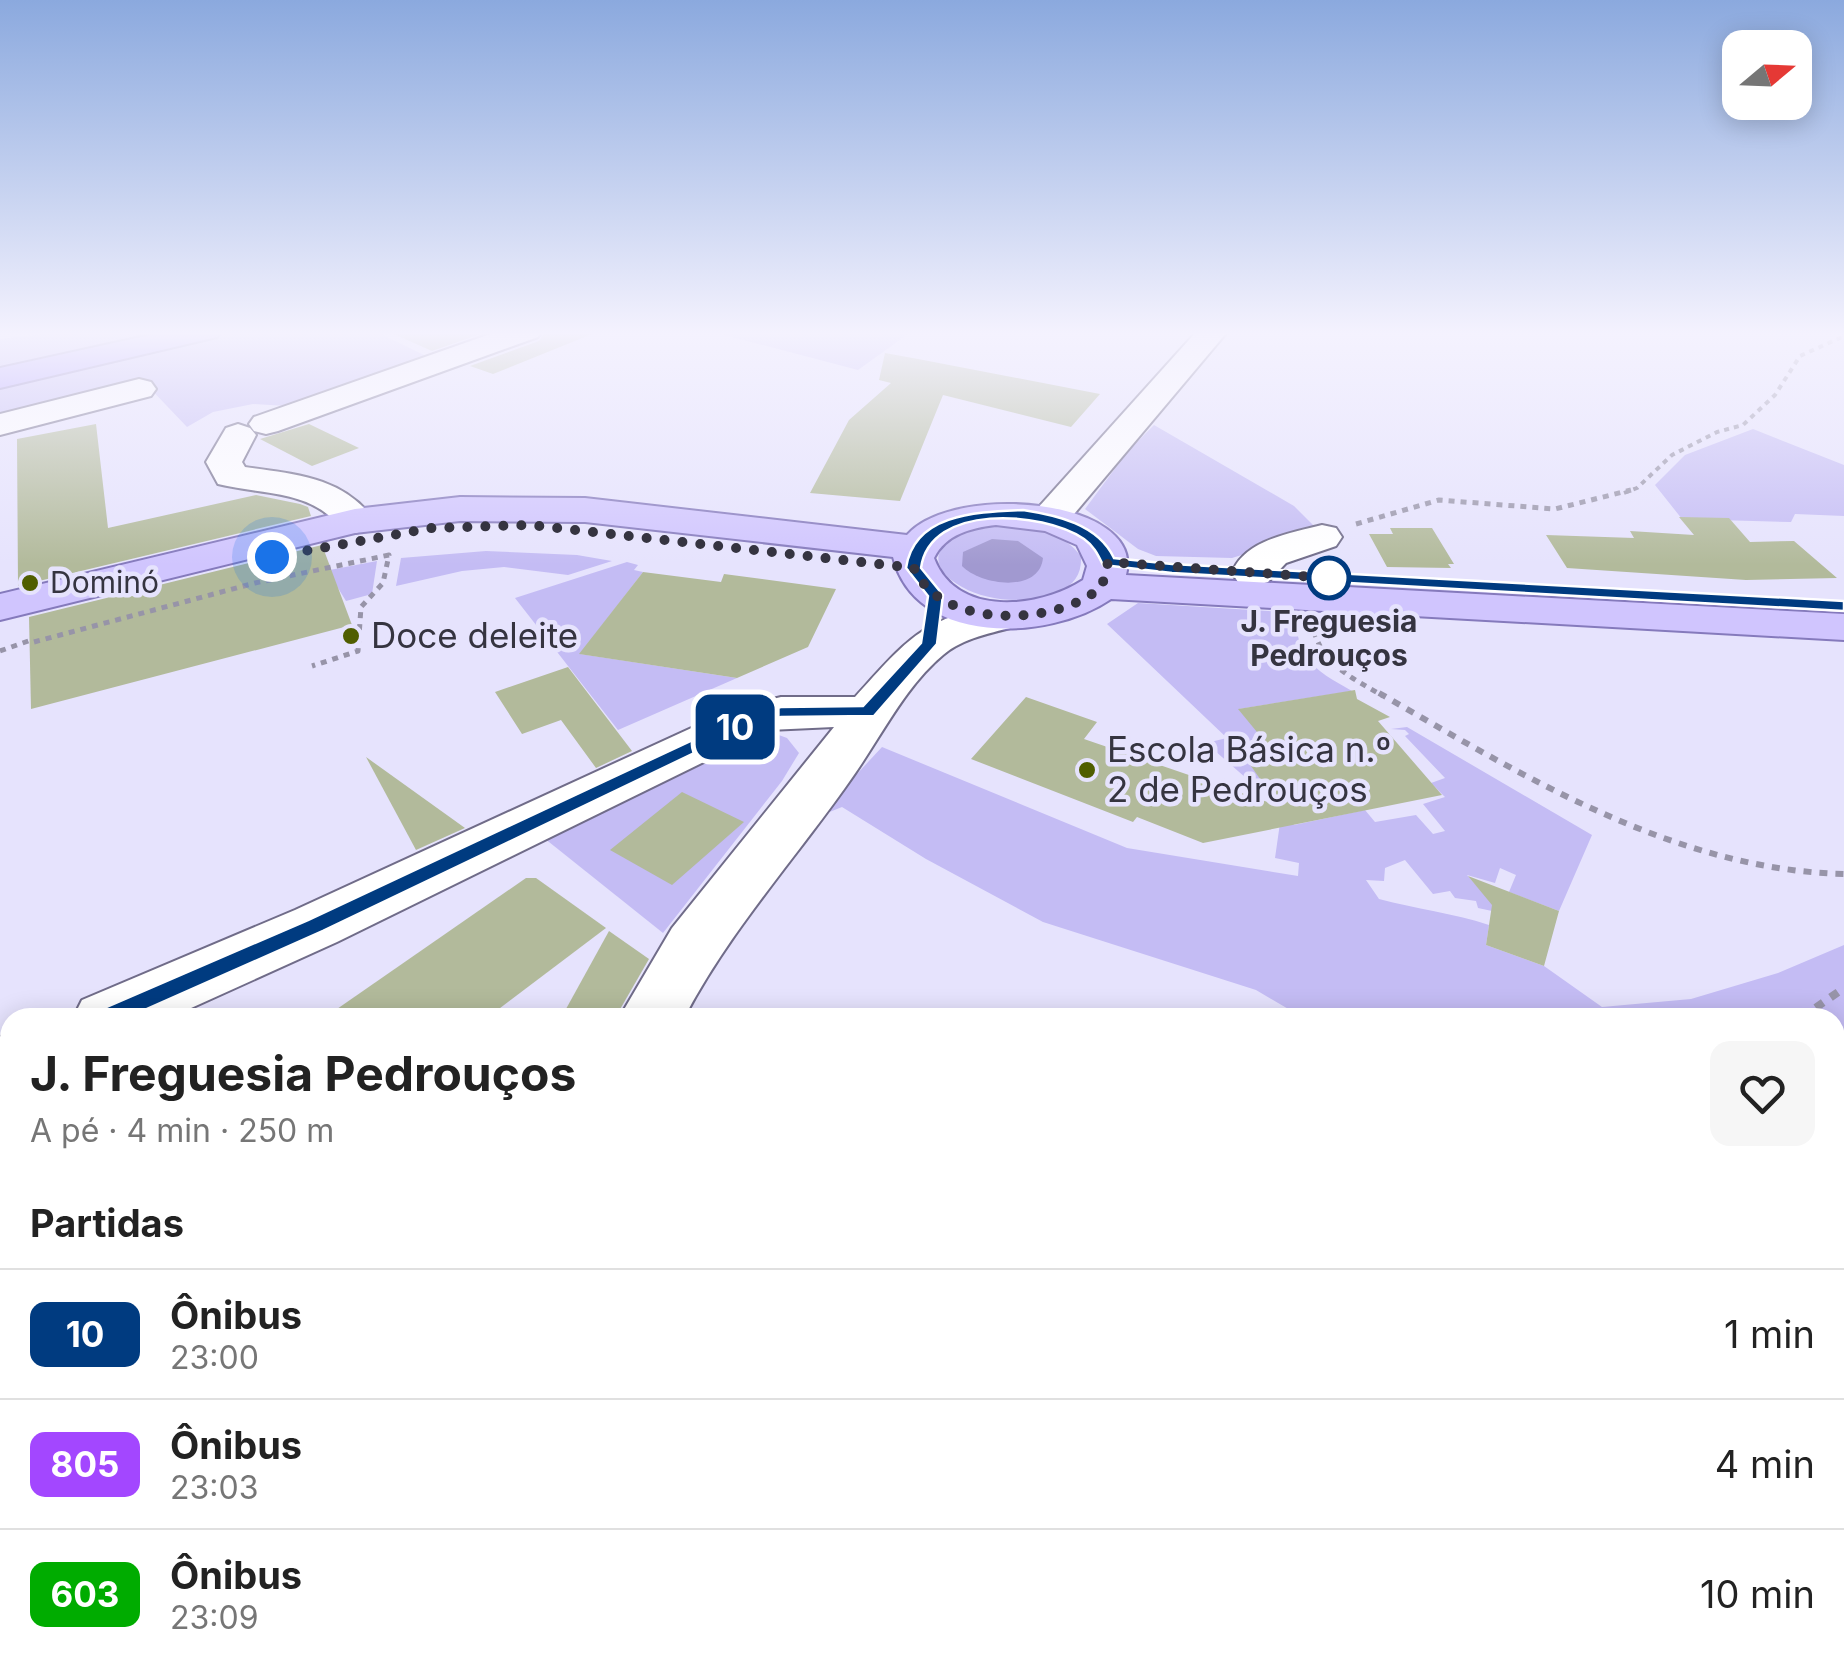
<!DOCTYPE html>
<html lang="pt">
<head>
<meta charset="utf-8">
<style>
	:root { --surface:#fff; --page:#f6f6f6; --text:#222; --muted:#767676; --line:#e0e0e0 }
	body { margin:0; font-family:Inter,sans-serif; background:var(--page); color:var(--text); height:100vh; display:flex; flex-direction:column; font-size:38px; white-space:nowrap }
	* { box-sizing:border-box; margin:0 }
	p { font-size:32px; color:var(--muted) }
	.icon { flex:none; width:55px; height:55px; fill:none; stroke:currentColor; stroke-width:2; stroke-linecap:round; stroke-linejoin:round }
	.map { position:relative; flex:1; overflow:hidden }
	.panel { position:absolute; left:0px; top:1008px; width:1845px; height:672px; display:flex; flex-direction:column; background:var(--surface); border-radius:30px 30px 0 0; box-shadow:0 5px 25px #0003 }
	.panel>* { flex:none }
	.badge { padding:0 20px; border-radius:15px; font-size:35px; line-height:65px }
	.needle { width:65px; rotate:71deg }
	.fabs { position:absolute; left:1722px; top:30px; display:grid; gap:20px }
	.fabs a { display:grid; place-items:center; width:90px; height:90px; border-radius:20px; background:var(--surface); box-shadow:0 5px 25px #0003; font-size:50px }
	.you { position:absolute; width:50px; height:50px; margin:-25px; border:8px solid #fff; border-radius:50%; background:#1a73e8; box-shadow:0 0 0 15px #1a73e833 }
	.map>.badge { position:absolute; translate:-50% -50%; box-shadow:0 0 0 5px #fff }
	h2 { padding:0 30px; font-size:38px; line-height:90px }
	.round { display:grid; place-items:center; flex:none; width:105px; height:105px; border-radius:20px; background:var(--page) }
	.headline { display:flex; align-items:center; justify-content:space-between; height:170px; padding:0 30px }
	h1 { font-size:48px; font-weight:700; line-height:75px }
	ul { padding:0; list-style:none }
	li { display:flex; align-items:center; gap:30px; height:130px; padding:0 30px; border-top:2px solid var(--line) }
	li div { flex:1 }
	li b { display:block; font-size:38px }
	li em { font-style:normal }
	li .badge { min-width:110px; font-weight:700; text-align:center }
	.map>svg:first-child { display:block }
</style>
</head>
<body>
<div class="map">
<svg width="1844" height="1678" viewBox="0 0 1844 1678">
	<rect width="100%" height="100%" fill="#e6e3fd"/>
	<!-- green -->
	<g fill="#c4bcf4">
		<polygon points="66,331 183,331 0,372 0,339"/>
		<polygon points="231,331 391,331 383,335 424,355 421,361 287,406 253,404 213,412 187,427 145,383 0,419 0,384"/>
		<polygon points="709,331 896,331 908,334 858,370"/>
		<polygon points="1154,425 1294,506 1319,531 1232,558 1156,556 1138,549 1085,509 1128,451"/>
		<polygon points="1753,429 1844,465 1844,516 1795,514 1791,522 1682,519 1655,485 1685,455"/>
		<path d="M994,525C1028,525 1059,528 1081,556C1082,573 1075,585 1058,592C981,625 870,548 994,525Z"/>
		<polygon points="486,551 577,555 612,561 568,575 504,567 462,571 396,586 401,558"/>
		<polygon points="377,561 372,594 346,601 330,575 314,573"/>
		<polygon points="627,562 638,565 634,570 643,572 580,654 737,678 618,730 515,598"/>
		<path d="M1138,603L1283,612C1301,624 1295,639 1305,655C1316,672 1335,681 1352,691L1239,709L1265,739L1238,745L1252,758L1247,760L1269,791L1262,792L1206,743L1227,738L1107,624Z"/>
		<path d="M1407,727L1592,835L1559,911L1509,892L1516,875L1500,868L1495,883L1467,875L1493,904L1492,911L1478,908L1476,901L1455,898L1450,891L1433,894L1405,860L1385,868L1384,881L1366,880L1379,899C1416,909 1453,913 1489,925L1486,945L1544,966L1602,1007L1691,999L1778,973L1844,945V1371L1835,1368V1018L1302,1017L1256,990L1043,922L926,859L842,807L817,817L882,747L1127,848L1298,876L1299,863L1275,858L1282,809L1294,825L1365,810L1375,822L1416,815L1433,834L1445,831L1423,804L1445,797L1431,783L1445,778L1405,736L1409,734L1405,730L1391,729Z"/>
		<polygon points="765,730 787,738 799,753 782,781 663,933 539,834"/>
	</g>
	<!-- water -->
	<path fill="#a199d0" d="M992,539L1018,541L1043,558C1039,594 980,585 962,566L963,552Z"/>
	<!-- building -->
	<g fill="#b2ba9b">
		<polygon points="387,331 489,331 432,351"/>
		<polygon points="546,331 597,332 493,374 470,366 539,341"/>
		<polygon points="885,353 918,359 1100,394 1071,427 943,395 900,501 810,493 849,420 891,383 879,380"/>
		<polygon points="96,424 108,528 256,495 300,504 308,507 311,516 18,586 17,439"/>
		<polygon points="309,424 359,448 312,466 260,439"/>
		<polygon points="1679,517 1729,518 1750,542 1794,541 1837,578 1746,580 1567,568 1546,535 1634,538 1630,531 1694,535"/>
		<polygon points="1390,528 1432,528 1454,564 1448,564 1451,568 1387,567 1369,534 1393,534"/>
		<polygon points="322,545 352,625 31,709 29,617"/>
		<polygon points="643,572 721,582 724,574 836,589 808,647 737,678 579,654"/>
		<polygon points="568,667 632,751 596,768 561,720 522,734 495,692"/>
		<polygon points="1355,690 1357,699 1390,717 1378,721 1442,795 1203,843 1137,817 1133,822 971,759 1026,697 1097,722 1084,739 1279,806 1246,759 1276,755 1238,709"/>
		<polygon points="366,757 465,828 416,850"/>
		<polygon points="682,792 744,822 672,885 610,850"/>
		<polygon points="1468,876 1559,911 1544,966 1486,945 1492,905"/>
		<polygon points="526,878 536,878 606,928 487,1018 324,1018"/>
		<polygon points="609,931 649,959 615,1018 561,1018"/>
	</g>
	<g fill="none" stroke-linecap="round" stroke-linejoin="round">
		<!-- minor casing -->
		<g stroke="#706c89" stroke-width="4">
			<g id="minor">
				<polygon points="499,331 542,331 538,337 278,431 266,434 254,431 249,424 254,417"/>
				<polygon points="1197,331 1228,331 1064,526 1050,530 1036,526 1030,518 1036,510"/>
				<polygon points="139,379 151,382 156,389 151,396 0,435 0,414"/>
				<path d="M238,424L250,428L256,435L242,462L245,467C295,474 344,477 375,521L369,529L355,533L341,529C313,489 261,495 218,484L206,462L226,428Z"/>
				<path d="M1322,525L1336,528L1342,537L1336,546L1286,563L1268,582L1253,586L1238,582L1232,573C1244,540 1291,533 1322,525Z"/>
				<path d="M1006,603L1022,607L1028,616L1022,625C996,632 964,637 943,655C906,686 883,733 856,772C799,855 731,928 684,1018H619L672,928L834,727L769,730L337,942L169,1018H73L82,1000L295,910L735,708L781,697H855C910,637 922,618 1006,603Z"/>
				<polygon points="10,1034 10,1090 0,1094 0,1037"/>
				<polygon points="10,1217 10,1298 0,1302 0,1221"/>
				<polygon points="1844,1622 1844,1678 1771,1678 1774,1670 1835,1670 1835,1625"/>
				<polygon points="393,1670 489,1670 487,1678 391,1678"/>
			</g>
		</g>
		<!-- major casing -->
		<g stroke="#857abc" stroke-width="4">
			<path id="major" d="M460,497L585,498L907,535C954,482 1146,498 1126,575L1844,614V640L1111,599C1048,642 915,646 893,557L585,522L460,521L355,533L0,620V594L355,509ZM996,525L1045,531L1077,545L1087,566L1083,580C1038,609 956,617 934,558C946,534 971,528 996,525Z"/>
		</g>
		<!-- highway casing -->
		<g stroke="#857abc" stroke-width="4">
			<polygon id="highway" points="168,331 221,331 217,337 0,388 0,368"/>
		</g>
		<!-- path-far4 -->
		<polyline stroke="#9794a8" stroke-width="4" stroke-dasharray="5 5" stroke-linecap="butt" points="1624,493 1637,488 1672,455 1717,432 1743,425 1775,395 1800,356 1844,336"/>
		<!-- path-far3 -->
		<g stroke="#9794a8" stroke-width="5" stroke-dasharray="6 6" stroke-linecap="butt">
			<polyline points="1356,524 1439,500 1555,509 1631,490"/>
			<path d="M1314,631C1323,665 1354,679 1383,696"/>
			<polyline points="34,642 255,583 389,555 383,583 361,607 358,651 312,666"/>
			<polyline points="0,651 34,639"/>
		</g>
		<!-- path-far2 -->
		<path stroke="#9794a8" stroke-width="6" stroke-dasharray="8 8" stroke-linecap="butt" d="M1379,693C1522,775 1674,870 1844,874"/>
		<!-- path-far1 -->
		<polyline stroke="#9794a8" stroke-width="8" stroke-dasharray="9 9" stroke-linecap="butt" points="1801,1018 1844,988"/>
		<!-- path -->
		<polyline stroke="#9794a8" stroke-width="10" stroke-dasharray="11 11" stroke-linecap="butt" points="1835,1291 1844,1298"/>
		<!-- minor -->
		<use href="#minor" fill="#fff" fill-rule="evenodd"/>
		<!-- major -->
		<use href="#major" fill="#d0c5fe" fill-rule="evenodd"/>
		<!-- highway -->
		<use href="#highway" fill="#b09ffe" fill-rule="evenodd"/>
	</g>
	<!-- sky -->
	<linearGradient id="sky" x2="0" y2="1"><stop stop-color="#8ba9de"/><stop offset="0.59" stop-color="#f4f2fe"/><stop offset="1" stop-color="#f4f2fe" stop-opacity="0"/></linearGradient>
	<rect width="1844" height="565" fill="url(#sky)"/>
	<!-- line -->
	<path fill="#003b80" stroke="#fff" stroke-width="2.5" d="M1023,510C1056,515 1098,524 1114,558L1172,564L1844,601V611L1172,573L1103,565C1098,555 1094,546 1084,539C1042,511 930,503 921,568L943,595L937,644L874,716L781,717L757,723L323,931L113,1024H97L94,1018L97,1011L308,920L746,715L781,707L863,706L921,643L928,596L906,568C914,513 978,512 1023,510Z"/>
	<g fill="none" stroke-linecap="round" stroke-linejoin="round">
		<!-- walk -->
		<path stroke="#353440" stroke-width="10" stroke-dasharray="0 18" d="M272,557L432,528L530,525L914,568C940,630 1059,627 1102,586L1108,562L1329,578"/>
	</g>
	<!-- markers -->
	<circle fill="#fff" stroke="#003b80" stroke-width="5" cx="1329" cy="578" r="20"/>
	<g fill="#505e00" stroke="#e6e3fd" stroke-width="4">
		<circle cx="30" cy="583" r="10"/>
		<circle cx="351" cy="636" r="10"/>
		<circle cx="1087" cy="770" r="10"/>
	</g>
	<g text-anchor="middle" stroke-width="9" stroke-linejoin="round" paint-order="stroke">
		<!-- far-poi labels -->
		<g font-size="30" fill="#353440" stroke="#e6e3fd" text-anchor="start">
			<text x="50" y="593">Dominó</text>
		</g>
		<!-- far-stop labels -->
		<g font-size="30" font-weight="bold" fill="#353440" stroke="#e6e3fd">
			<text x="1329" y="632">J. Freguesia<tspan x="1329" dy="34">Pedrouços</tspan></text>
		</g>
		<!-- poi labels -->
		<g font-size="35" fill="#353440" stroke="#e6e3fd" text-anchor="start">
			<text x="371" y="648">Doce deleite</text>
			<text x="1107" y="762">Escola Básica n.º<tspan x="1107" dy="40">2 de Pedrouços</tspan></text>
		</g>
	</g>
</svg>
<div class="fabs">
<a><svg class="needle" viewBox="-14 -14 28 28"><path d="M0-13l5 13h-10z" fill="#e53935"/><path d="M0 13l5-13h-10z" fill="#767676"/></svg></a>
</div>
<div class="you" style="left:272px;top:557px"></div>
<b class="badge" style="left:735px;top:727px;background:#003b80;color:#fff">10</b>
<section class="panel">
<div class="headline"><div><h1>J. Freguesia Pedrouços</h1><p>A pé · 4 min · 250 m</p></div><a class="round"><svg class="icon" aria-label="heart" viewBox="0 0 24 24"><path d="M12 20l-8-8c-3-5 5-10 8-4 3-6 11-1 8 4z"/></svg></a></div>
<h2>Partidas</h2>
<ul>
<li><span class="badge" style="background:#003b80;color:#fff">10</span><div><b>Ônibus</b><p>23:00</p></div><em>1 min</em></li>
<li><span class="badge" style="background:#a347ff;color:#fff">805</span><div><b>Ônibus</b><p>23:03</p></div><em>4 min</em></li>
<li><span class="badge" style="background:#00ac00;color:#fff">603</span><div><b>Ônibus</b><p>23:09</p></div><em>10 min</em></li>
</ul>
</section>
</div>
</body>
</html>
